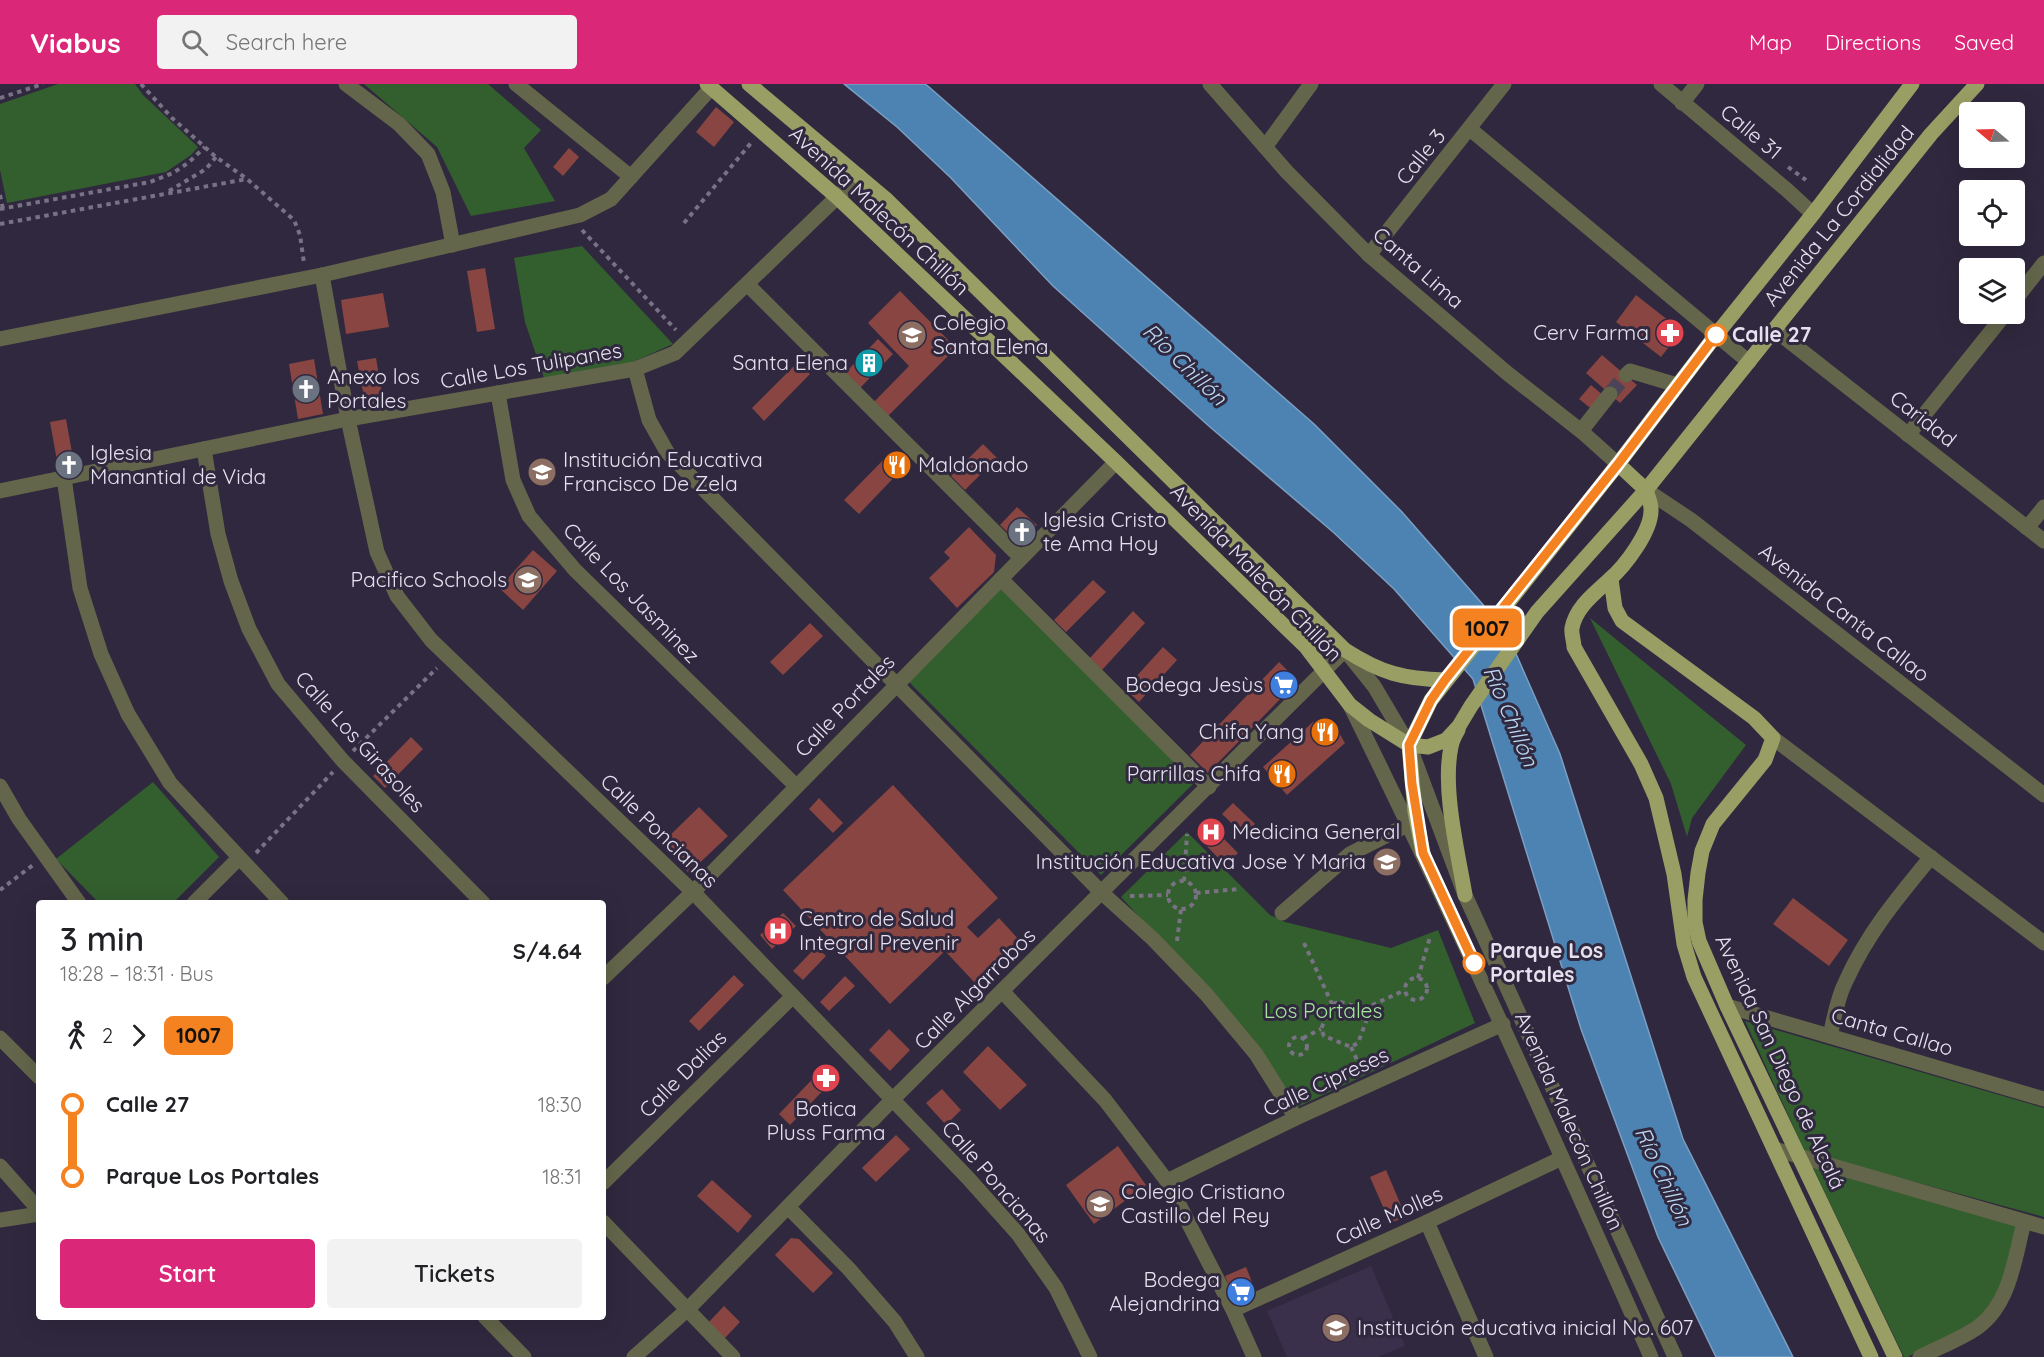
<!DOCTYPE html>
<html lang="en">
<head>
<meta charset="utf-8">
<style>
	:root { --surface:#fff; --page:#f2f2f2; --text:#202124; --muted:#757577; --accent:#db2777 }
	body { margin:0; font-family:Quicksand,sans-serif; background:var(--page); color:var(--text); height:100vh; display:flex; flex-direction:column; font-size:22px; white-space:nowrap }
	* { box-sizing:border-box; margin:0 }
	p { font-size:20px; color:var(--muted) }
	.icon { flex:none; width:33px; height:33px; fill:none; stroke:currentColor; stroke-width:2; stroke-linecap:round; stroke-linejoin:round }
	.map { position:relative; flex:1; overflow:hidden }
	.details { position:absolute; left:36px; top:816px; width:570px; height:420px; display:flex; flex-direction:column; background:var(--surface); border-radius:6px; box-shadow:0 6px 24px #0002 }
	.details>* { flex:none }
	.badge { padding:0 12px; border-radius:9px; font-size:21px; line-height:39px }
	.needle { width:39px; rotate:289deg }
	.tools { position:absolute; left:1959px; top:18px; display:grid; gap:12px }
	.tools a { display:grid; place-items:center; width:66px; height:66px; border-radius:6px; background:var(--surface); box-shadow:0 6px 24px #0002; font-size:30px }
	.map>.badge { position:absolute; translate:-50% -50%; box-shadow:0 0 0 3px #fff }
	.legs { display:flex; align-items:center; gap:9px; height:66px; padding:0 24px; font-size:20px }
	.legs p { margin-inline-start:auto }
	.overview { display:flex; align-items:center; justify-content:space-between; height:102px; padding:0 24px }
	h1 { font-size:33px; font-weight:600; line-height:45px }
	.action { display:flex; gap:12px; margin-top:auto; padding:12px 24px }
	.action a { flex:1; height:69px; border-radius:6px; background:var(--accent); color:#fff; font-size:24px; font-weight:600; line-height:69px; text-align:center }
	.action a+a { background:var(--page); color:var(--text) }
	ul { padding:0 24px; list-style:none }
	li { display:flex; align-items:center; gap:21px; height:72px; font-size:22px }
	li i { display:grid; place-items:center; width:9px; height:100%; margin:0 8px; background:currentColor }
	li i::after { content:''; width:15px; height:15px; margin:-8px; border:4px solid; border-radius:50%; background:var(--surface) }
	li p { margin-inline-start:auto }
	li:first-child i { background:linear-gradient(#0000 50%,currentColor 0) }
	li:last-child i { background:linear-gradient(currentColor 50%,#0000 0) }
	header { display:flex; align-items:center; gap:36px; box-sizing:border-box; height:84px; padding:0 30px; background:var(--accent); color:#fff }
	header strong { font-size:28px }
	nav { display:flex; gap:33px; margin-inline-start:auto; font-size:21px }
	.search { width:420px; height:54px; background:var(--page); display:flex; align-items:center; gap:15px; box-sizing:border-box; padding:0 21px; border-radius:6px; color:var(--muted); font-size:22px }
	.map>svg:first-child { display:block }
</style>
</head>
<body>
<header>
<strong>Viabus</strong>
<div class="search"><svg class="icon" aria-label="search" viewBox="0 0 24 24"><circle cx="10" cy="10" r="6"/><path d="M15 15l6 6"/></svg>Search here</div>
<nav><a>Map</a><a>Directions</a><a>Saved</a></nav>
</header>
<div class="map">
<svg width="2044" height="1273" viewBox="0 0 2044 1273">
	<rect width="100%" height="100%" fill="#30283e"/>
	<!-- built -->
	<polygon fill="#3a304b" points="1371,1182 1405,1262 1378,1273 1287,1273 1267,1227"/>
	<!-- green -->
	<g fill="#335e2e">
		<polygon points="58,0 135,0 143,11 198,63 191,71 166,88 7,119 0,86 0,20"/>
		<polygon points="364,0 488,0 541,46 524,64 555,117 471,132 437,63"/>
		<polygon points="582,162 673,260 628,280 544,294 525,238 514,174"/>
		<polygon points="1002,500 1197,696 1101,791 909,598"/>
		<polygon points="1590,534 1746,661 1692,734 1687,753 1671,700"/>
		<polygon points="153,698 219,773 173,819 99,819 56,775"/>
		<polygon points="1187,748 1270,831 1285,838 1391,864 1438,846 1475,939 1298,1023 1238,939 1121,813"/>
		<polygon points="1745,937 2044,1024 2044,1133 1805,1068"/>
		<path d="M1813,1084L2016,1142C2010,1169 2006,1198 1991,1222C1981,1238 1927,1262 1908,1273H1904Z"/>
	</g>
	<!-- water -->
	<polygon fill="#4d83b2" stroke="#7b9fc4" stroke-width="1.5" points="844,0 925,0 929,3 1314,340 1402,428 1506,547 1560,670 1683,1055 1793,1273 1716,1273 1658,1153 1581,945 1473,595 1394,505 1333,448 1210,343 1053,202 950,93 897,43"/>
	<!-- building -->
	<g fill="#884541">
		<polygon points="716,23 734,38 714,63 696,48"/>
		<polygon points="569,64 579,73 563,92 553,83"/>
		<polygon points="485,184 495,245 477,248 467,187"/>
		<polygon points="900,207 956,264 887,333 873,319 909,282 868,239"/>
		<polygon points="383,209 389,243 346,250 341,216"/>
		<polygon points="1636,211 1673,240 1677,246 1675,255 1661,273 1616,238"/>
		<polygon points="878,255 893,270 860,304 845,289"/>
		<polygon points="1602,271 1637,301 1620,319 1586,289"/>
		<polygon points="376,274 384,320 366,324 357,277"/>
		<polygon points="314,275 323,330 298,335 289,280"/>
		<polygon points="798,278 810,290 764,337 752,324"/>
		<polygon points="1591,301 1605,313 1594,327 1579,315"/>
		<polygon points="66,335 75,385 59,388 50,338"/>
		<polygon points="983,360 997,374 965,406 951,392"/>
		<polygon points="891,368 905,382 859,430 844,416"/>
		<polygon points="1017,423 1037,441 1020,460 1000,441"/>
		<polygon points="969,443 996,471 994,488 957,524 929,494 950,474 944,468"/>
		<polygon points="533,466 557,487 523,526 499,504"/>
		<polygon points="1093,496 1106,508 1066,548 1054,536"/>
		<polygon points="1133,527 1145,539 1102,586 1090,574"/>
		<polygon points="810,539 823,552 783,591 770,578"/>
		<polygon points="1163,563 1177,576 1139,618 1125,605"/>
		<polygon points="1279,578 1295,594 1292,603 1208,689 1190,671"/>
		<polygon points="1326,635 1338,647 1345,659 1287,711 1263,683 1313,638"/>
		<polygon points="411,653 423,665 385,704 373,692"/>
		<polygon points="893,701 998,814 967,843 978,854 999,834 1021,858 976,900 945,867 890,920 783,806"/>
		<polygon points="819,714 843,739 833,749 809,725"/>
		<polygon points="1233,719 1255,740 1244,751 1222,730"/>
		<polygon points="699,723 728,752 689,789 661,760"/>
		<polygon points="1208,739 1238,769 1225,781 1196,751"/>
		<polygon points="1793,814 1848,856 1829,882 1773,840"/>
		<polygon points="783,829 796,842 772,865 760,851"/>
		<polygon points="816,863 826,872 803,896 793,887"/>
		<polygon points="734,891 744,901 699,947 689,937"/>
		<polygon points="845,892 855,902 829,927 820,918"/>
		<polygon points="889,945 910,966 890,987 869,966"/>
		<polygon points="988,962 1027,1001 1000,1026 963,988"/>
		<polygon points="825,982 836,993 790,1041 779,1030"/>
		<polygon points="942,1005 961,1026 946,1041 926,1019"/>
		<polygon points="896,1051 910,1065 876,1098 862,1084"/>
		<polygon points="1118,1062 1146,1101 1094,1140 1066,1101"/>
		<polygon points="1386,1086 1406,1133 1390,1139 1370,1093"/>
		<polygon points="712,1096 752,1132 738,1149 697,1112"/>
		<polygon points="791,1154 799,1155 833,1189 813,1209 775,1171"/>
		<polygon points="1246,1183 1256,1208 1235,1216 1225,1192"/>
		<polygon points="724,1222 740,1238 724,1255 708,1239"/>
	</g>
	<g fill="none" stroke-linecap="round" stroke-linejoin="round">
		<!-- minor-tunnel -->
		<polyline stroke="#4b4459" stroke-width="15" stroke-dasharray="15 8" stroke-linecap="butt" points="1610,310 1626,291"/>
		<!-- path -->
		<g stroke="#787284" stroke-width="4" stroke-dasharray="4.5 4.5" stroke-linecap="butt">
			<polyline points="141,0 172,34 216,73 247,95 294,136 300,151 304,179"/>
			<polyline points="0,14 43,0"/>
			<polyline points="1788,83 1806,96"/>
			<polyline points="169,107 206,85 216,73"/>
			<polyline points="0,111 3,125"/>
			<polyline points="0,125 150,98 173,89 188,79 205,63"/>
			<polyline points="684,139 751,59"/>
			<polyline points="0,140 247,95"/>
			<polyline points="582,146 676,246"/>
			<polyline points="353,667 437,584"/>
			<polyline points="256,769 333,688"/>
			<circle cx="1182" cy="811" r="14"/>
			<polyline points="1184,797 1187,750"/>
			<polyline points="0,806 33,781"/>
			<polyline points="1196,809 1239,805"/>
			<polyline points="1130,812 1168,811"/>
			<polyline points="1177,857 1181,825"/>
			<polyline points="1304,859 1332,920"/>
			<circle cx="1416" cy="905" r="11"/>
			<polyline points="1418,894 1430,853"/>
			<polygon points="1340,918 1364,925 1368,932 1358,959 1351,963 1324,952 1321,945 1332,920"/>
			<polyline points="1364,925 1405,906"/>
			<circle cx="1298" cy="962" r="9"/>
			<polyline points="1303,954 1321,945"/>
			<polyline points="1351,963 1362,987"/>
		</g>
		<!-- minor -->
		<g stroke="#63664a" stroke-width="15">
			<polyline points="346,0 399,40 428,70 443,108 453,161"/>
			<polyline points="516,0 631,93"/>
			<polyline points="1210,0 1287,88 1369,171 1507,289 1581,347 1618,380"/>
			<polyline points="1661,0 1787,106 1813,130"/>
			<polyline points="1682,19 1697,0"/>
			<polyline points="1470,45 1749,278"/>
			<polyline points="1265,63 1311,0"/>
			<polyline points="1369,171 1504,0"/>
			<polyline points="322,191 348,335 377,468 397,512 431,556 693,808 968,1094 1018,1150 1056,1204 1090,1273"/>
			<polyline points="747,200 1021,474"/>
			<polyline points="2014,217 2044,179"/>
			<polyline points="1775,246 2044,457"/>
			<polyline points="0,255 322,191 580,131 611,115 711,4"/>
			<polyline points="635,285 649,336 667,368 1101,808 1153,855 1206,910 1256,970 1296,1034"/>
			<polyline points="1626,291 1630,287 1677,301"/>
			<polyline points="498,309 513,396 529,432 575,486 796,702"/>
			<polyline points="1581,347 1610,310"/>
			<polyline points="1908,351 2005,230"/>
			<polyline points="204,365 218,450 231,497 249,545 278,600 343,677 483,819"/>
			<polyline points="64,394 80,504 101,570 128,630 170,699 282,819"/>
			<polyline points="1646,406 1691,436 2044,711"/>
			<polyline points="0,407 348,335 635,285 675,269 859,92"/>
			<polyline points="2027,444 2044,423"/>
			<polyline points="1001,495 1209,703"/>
			<path d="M1350,621C1456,836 1554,1054 1651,1273"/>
			<polyline points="1773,654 2044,859"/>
			<polyline points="0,702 19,735 79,819"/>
			<polyline points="194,819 239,774"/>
			<polyline points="1282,829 1350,770 1409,740"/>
			<polyline points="603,894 693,808 1116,378"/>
			<polyline points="1002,907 1105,1016 1167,1097 1233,1226 1254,1273"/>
			<polyline points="1727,922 2044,1015"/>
			<path d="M1830,952C1834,935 1837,915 1845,899C1867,850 1897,814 1931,773"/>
			<polyline points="0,954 39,993"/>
			<polyline points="1774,1065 2044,1143"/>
			<polyline points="0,1082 39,1126"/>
			<polyline points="1167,1097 1296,1034 1503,940"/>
			<polyline points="603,1099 793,912"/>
			<polyline points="788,1123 849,1185 895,1238 917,1273"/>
			<polyline points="0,1136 39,1130"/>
			<polyline points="603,1138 733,1273"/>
			<polyline points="1427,1138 1486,1273"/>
			<polyline points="1233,1226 1427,1138 1562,1074"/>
			<polyline points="485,1233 524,1273"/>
			<polyline points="634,1273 688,1225 893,1015 1345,566 1374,602 1409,661 1465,811 1675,1273"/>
			<path d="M1920,1273C1939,1263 1961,1255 1978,1243C2010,1220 2015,1173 2024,1138"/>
		</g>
		<!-- major -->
		<g stroke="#999e64" stroke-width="15">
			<polyline points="707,0 837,113 1116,378 1306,563 1350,621 1369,636 1409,661 1428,663 1446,656 1459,642 1471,622 1537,528 1646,406 1931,50 1977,0"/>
			<path d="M749,0L887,116L1345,566C1381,589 1403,595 1445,596"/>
			<polyline points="1618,380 1646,406"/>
			<path d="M1646,406C1648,412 1651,419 1651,425C1652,447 1625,482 1609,496C1594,510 1576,523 1572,544C1571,550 1574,557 1574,563L1641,680L1656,714L1674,790L1684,860L1694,893L1871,1273"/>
			<polyline points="1611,495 1615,524 1622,537 1754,634 1773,654 1765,676 1713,740 1702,767 1698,789 1695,816 1695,838 1699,857 1727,922 1895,1273"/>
			<path d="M1458,646C1455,651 1452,657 1451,663C1442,705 1458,769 1465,811"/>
			<polyline points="1423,769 1415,728 1409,661 1431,616 1618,380 1716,251 1813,130 1912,0"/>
		</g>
	</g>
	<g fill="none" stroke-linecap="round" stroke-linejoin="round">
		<!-- line-1 casing -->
		<g stroke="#fff" stroke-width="14">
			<polyline id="line-1" points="1474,879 1423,769 1412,700 1409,661 1431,616 1445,596 1618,380 1716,251"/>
		</g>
		<!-- line-1 -->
		<use href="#line-1" stroke="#f58220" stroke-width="9"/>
	</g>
	<!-- icons -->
	<defs>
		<g id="pharmacy-disc" transform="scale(1.5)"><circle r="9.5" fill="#e0444e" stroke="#30283e"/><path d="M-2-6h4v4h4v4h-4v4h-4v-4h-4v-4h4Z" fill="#fff"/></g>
		<g id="school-disc" transform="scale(1.5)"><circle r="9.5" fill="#8d6e63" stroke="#30283e"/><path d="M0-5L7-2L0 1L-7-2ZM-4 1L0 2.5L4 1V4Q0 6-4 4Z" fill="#fff"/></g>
		<g id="building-disc" transform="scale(1.5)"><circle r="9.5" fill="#0f9aa8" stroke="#30283e"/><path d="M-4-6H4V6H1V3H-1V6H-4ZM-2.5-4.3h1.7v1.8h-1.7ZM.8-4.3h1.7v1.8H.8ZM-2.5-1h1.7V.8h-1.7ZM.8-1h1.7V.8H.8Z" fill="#fff"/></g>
		<g id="church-disc" transform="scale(1.5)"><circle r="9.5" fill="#6b7280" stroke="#30283e"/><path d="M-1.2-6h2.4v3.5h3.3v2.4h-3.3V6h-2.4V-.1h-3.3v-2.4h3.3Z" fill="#fff"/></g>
		<g id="restaurant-disc" transform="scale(1.5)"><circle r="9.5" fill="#e8710a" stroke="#30283e"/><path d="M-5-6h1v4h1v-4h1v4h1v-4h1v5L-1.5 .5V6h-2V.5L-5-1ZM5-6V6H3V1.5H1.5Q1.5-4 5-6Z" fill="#fff"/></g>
		<g id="supermarket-disc" transform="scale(1.5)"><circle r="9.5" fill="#3f7fe0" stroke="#30283e"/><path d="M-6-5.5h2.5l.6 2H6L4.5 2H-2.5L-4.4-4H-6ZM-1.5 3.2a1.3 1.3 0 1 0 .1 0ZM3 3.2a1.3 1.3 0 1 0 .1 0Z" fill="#fff"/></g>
		<g id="hospital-disc" transform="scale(1.5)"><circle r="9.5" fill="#e0444e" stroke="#30283e"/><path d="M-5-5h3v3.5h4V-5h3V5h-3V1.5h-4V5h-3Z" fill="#fff"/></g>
	</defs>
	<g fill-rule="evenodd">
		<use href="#pharmacy-disc" x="1670" y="249"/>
		<use href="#school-disc" x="912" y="251"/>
		<use href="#building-disc" x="869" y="279"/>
		<use href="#church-disc" x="306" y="305"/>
		<use href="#church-disc" x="69" y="381"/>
		<use href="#restaurant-disc" x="897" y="381"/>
		<use href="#school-disc" x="542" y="388"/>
		<use href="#church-disc" x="1022" y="448"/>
		<use href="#school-disc" x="528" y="496"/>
		<use href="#supermarket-disc" x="1284" y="601"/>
		<use href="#restaurant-disc" x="1325" y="648"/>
		<use href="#restaurant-disc" x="1282" y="690"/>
		<use href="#hospital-disc" x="1211" y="748"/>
		<use href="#school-disc" x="1387" y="778"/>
		<use href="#hospital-disc" x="778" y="847"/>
		<use href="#pharmacy-disc" x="826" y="994"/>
		<use href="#school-disc" x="1100" y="1120"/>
		<use href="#supermarket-disc" x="1241" y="1208"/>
		<use href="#school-disc" x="1336" y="1244"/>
	</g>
	<!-- markers -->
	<g fill="#fff" stroke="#f58220" stroke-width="3">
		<circle cx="1716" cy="251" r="10"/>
		<circle cx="1474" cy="879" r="10"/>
	</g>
	<g text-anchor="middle" stroke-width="6" stroke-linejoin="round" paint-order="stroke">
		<!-- street labels -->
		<g font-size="21" fill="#e6e1ef" stroke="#30283e">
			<text transform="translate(1751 48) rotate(40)" y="7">Calle 31</text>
			<text transform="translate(1421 73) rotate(-51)" y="7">Calle 3</text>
			<text transform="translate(879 127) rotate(43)" y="7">Avenida Malecón Chillón</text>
			<text transform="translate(1839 132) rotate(-51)" y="7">Avenida La Cordialidad</text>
			<text transform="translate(1418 184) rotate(41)" y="7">Canta Lima</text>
			<text transform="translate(531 282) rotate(-10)" y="7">Calle Los Tulipanes</text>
			<text transform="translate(1923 335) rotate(38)" y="7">Caridad</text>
			<text transform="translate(1256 489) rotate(46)" y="7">Avenida Malecón Chillón</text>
			<text transform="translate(631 509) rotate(46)" y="7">Calle Los Jasminez</text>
			<text transform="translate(1844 529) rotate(38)" y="7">Avenida Canta Callao</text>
			<text transform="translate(845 622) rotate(-46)" y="7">Calle Portales</text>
			<text transform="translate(360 658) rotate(48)" y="7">Calle Los Girasoles</text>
			<text transform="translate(659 747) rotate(44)" y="7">Calle Poncianas</text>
			<text transform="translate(975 905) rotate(-45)" y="7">Calle Algarrobos</text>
			<text transform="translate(1892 948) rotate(16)" y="7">Canta Callao</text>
			<text transform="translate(1780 978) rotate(65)" y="7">Avenida San Diego de Alcalá</text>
			<text transform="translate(683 990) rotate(-45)" y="7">Calle Dalias</text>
			<text transform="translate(1326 998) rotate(-25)" y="7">Calle Cipreses</text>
			<text transform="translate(1569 1037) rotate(66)" y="7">Avenida Malecón Chillón</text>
			<text transform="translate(996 1098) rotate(49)" y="7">Calle Poncianas</text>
			<text transform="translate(1389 1132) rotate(-24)" y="7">Calle Molles</text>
		</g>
		<!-- poi labels -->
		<g font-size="21" fill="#e6e1ef" stroke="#30283e" text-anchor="start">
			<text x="933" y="246">Colegio<tspan x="933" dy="24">Santa Elena</tspan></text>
			<text x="1649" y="256" text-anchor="end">Cerv Farma</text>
			<text x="848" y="286" text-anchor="end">Santa Elena</text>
			<text x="327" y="300">Anexo los<tspan x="327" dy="24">Portales</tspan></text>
			<text x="90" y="376">Iglesia<tspan x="90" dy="24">Manantial de Vida</tspan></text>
			<text x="563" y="383">Institución Educativa<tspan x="563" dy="24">Francisco De Zela</tspan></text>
			<text x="918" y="388">Maldonado</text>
			<text x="1043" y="443">Iglesia Cristo<tspan x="1043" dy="24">te Ama Hoy</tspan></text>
			<text x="507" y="503" text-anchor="end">Pacifico Schools</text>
			<text x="1263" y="608" text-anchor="end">Bodega Jesùs</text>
			<text x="1304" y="655" text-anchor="end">Chifa Yang</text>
			<text x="1261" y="697" text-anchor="end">Parrillas Chifa</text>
			<text x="1232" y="755">Medicina General</text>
			<text x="1366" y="785" text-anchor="end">Institución Educativa Jose Y Maria</text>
			<text x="799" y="842">Centro de Salud<tspan x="799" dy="24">Integral Prevenir</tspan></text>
			<text x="826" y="1032" text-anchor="middle">Botica<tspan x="826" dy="24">Pluss Farma</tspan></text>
			<text x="1121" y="1115">Colegio Cristiano<tspan x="1121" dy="24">Castillo del Rey</tspan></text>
			<text x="1220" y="1203" text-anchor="end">Bodega<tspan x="1220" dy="24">Alejandrina</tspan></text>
			<text x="1357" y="1251">Institución educativa inicial No. 607</text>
		</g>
		<!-- stop labels -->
		<g font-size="21" font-weight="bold" fill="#e6e1ef" stroke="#30283e" text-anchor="start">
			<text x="1732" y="258">Calle 27</text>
			<text x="1490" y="874">Parque Los<tspan x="1490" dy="24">Portales</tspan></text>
		</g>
		<!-- park labels -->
		<g font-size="21" fill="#a4e79b" stroke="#30283e">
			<text x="1323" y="934">Los Portales</text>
		</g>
		<!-- water labels -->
		<g font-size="22" font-style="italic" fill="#bbd8f3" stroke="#30283e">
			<text transform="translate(1185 280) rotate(44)" y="8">Río Chillón</text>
			<text transform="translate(1511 632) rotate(67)" y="8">Río Chillón</text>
			<text transform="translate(1664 1092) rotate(65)" y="8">Río Chillón</text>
		</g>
	</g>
</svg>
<div class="tools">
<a><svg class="needle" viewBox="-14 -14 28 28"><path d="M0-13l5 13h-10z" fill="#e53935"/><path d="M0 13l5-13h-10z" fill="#757577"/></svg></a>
<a><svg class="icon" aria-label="locate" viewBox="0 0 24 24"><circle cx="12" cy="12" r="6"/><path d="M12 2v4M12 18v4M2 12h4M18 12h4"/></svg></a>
<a><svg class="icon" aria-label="layers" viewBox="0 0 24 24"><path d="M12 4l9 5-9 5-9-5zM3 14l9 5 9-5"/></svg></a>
</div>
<b class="badge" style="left:1487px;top:544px;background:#f58220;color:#111">1007</b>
<section class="details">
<div class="overview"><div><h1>3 min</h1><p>18:28 – 18:31 · Bus</p></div><b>S/4.64</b></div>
<div class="legs"><svg class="icon" aria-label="walk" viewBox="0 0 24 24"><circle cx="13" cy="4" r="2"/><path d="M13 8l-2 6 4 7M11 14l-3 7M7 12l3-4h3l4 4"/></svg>2<svg class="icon" aria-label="forward" viewBox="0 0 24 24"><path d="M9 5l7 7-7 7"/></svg><b class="badge" style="background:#f58220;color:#111">1007</b></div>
<ul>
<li><i style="color:#f58220"></i><b>Calle 27</b><p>18:30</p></li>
<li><i style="color:#f58220"></i><b>Parque Los Portales</b><p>18:31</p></li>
</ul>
<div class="action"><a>Start</a><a>Tickets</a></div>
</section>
</div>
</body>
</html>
